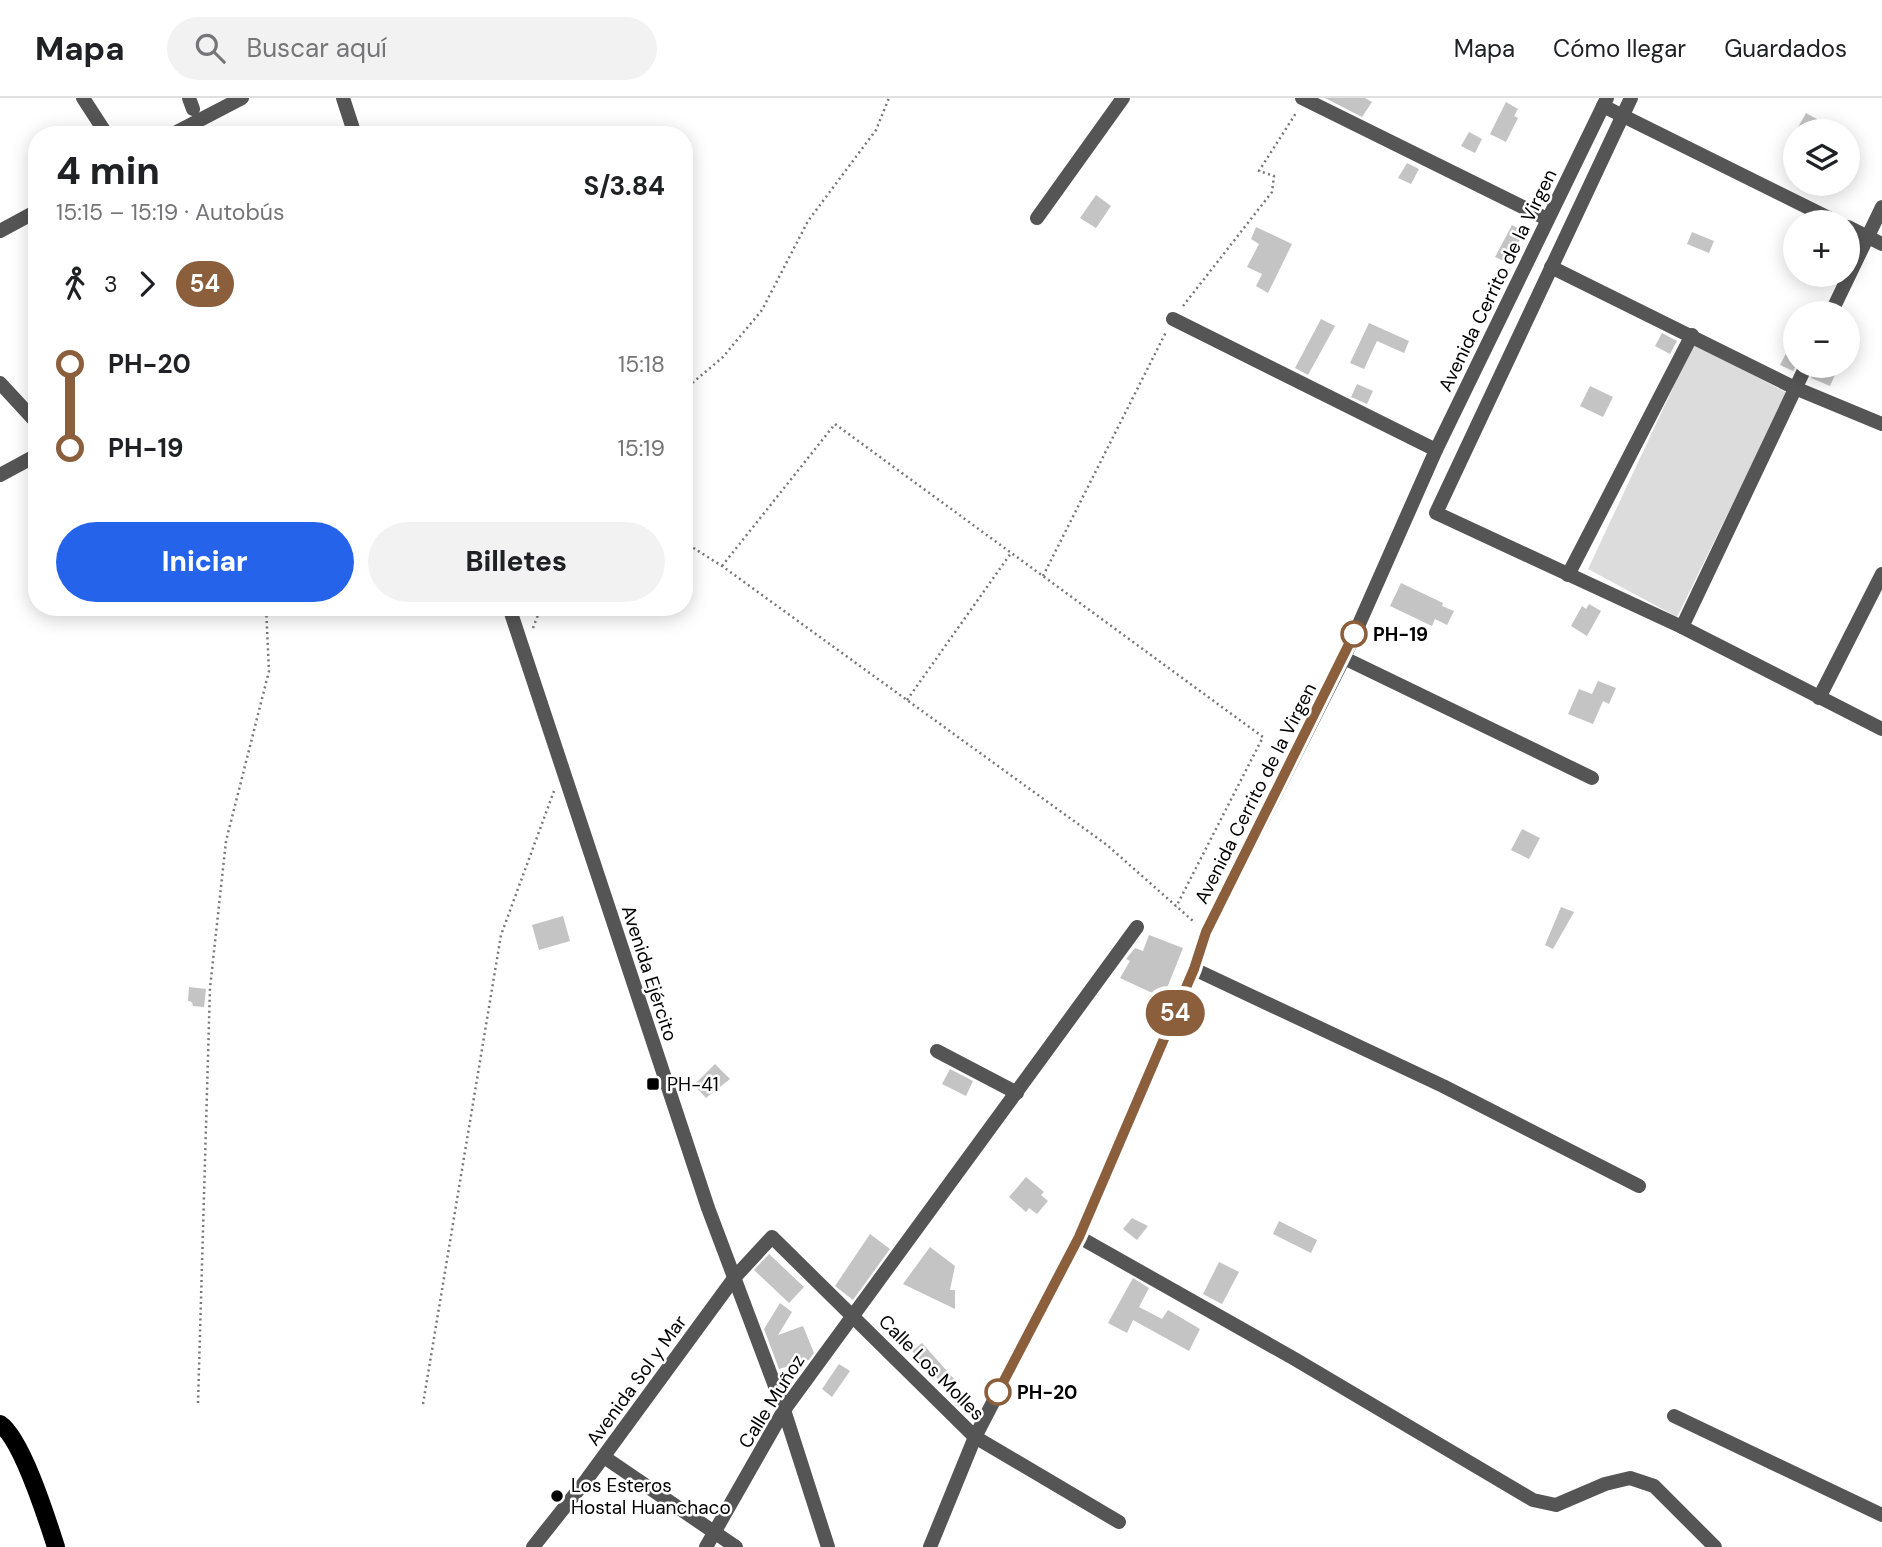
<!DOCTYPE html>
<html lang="es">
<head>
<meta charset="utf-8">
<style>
	:root { --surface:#fff; --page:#f2f2f2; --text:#202124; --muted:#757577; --line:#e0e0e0; --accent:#2563eb }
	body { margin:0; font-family:"DM Sans",sans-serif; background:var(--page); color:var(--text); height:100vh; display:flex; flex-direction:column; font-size:26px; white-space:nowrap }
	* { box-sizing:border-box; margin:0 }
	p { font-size:23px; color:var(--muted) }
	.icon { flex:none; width:38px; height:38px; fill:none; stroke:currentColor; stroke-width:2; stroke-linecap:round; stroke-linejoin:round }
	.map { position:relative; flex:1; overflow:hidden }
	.sheet { position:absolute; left:28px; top:28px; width:665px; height:490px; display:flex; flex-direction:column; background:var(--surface); border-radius:28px; box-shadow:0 4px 18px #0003 }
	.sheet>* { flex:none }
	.badge { padding:0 14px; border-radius:23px; font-size:24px; line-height:46px }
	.buttons { position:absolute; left:1783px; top:21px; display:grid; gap:14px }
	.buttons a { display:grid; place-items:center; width:77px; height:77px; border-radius:50%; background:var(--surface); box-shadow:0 4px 18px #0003; font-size:35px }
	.map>.badge { position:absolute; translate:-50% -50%; box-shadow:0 0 0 4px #fff }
	.legs { display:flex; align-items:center; gap:10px; height:77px; padding:0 28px; font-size:23px }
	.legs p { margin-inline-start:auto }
	.head { display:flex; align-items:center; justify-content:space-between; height:119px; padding:0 28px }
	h1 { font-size:38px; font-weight:800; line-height:52px }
	.button { display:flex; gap:14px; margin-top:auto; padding:14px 28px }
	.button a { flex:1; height:80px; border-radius:42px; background:var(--accent); color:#fff; font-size:28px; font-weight:800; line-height:80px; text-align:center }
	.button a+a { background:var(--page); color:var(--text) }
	ul { padding:0 28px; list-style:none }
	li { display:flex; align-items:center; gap:24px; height:84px; font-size:26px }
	li i { display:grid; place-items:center; width:10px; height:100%; margin:0 9px; background:currentColor }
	li i::after { content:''; width:18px; height:18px; margin:-9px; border:5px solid; border-radius:50%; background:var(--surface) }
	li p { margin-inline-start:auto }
	li:first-child i { background:linear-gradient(#0000 50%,currentColor 0) }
	li:last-child i { background:linear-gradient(currentColor 50%,#0000 0) }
	header { display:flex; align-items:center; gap:42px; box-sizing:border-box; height:98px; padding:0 35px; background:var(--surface); border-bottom:2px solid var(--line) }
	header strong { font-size:33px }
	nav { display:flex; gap:38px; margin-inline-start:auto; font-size:24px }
	.search { width:490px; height:63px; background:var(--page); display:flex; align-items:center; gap:18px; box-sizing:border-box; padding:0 24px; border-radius:38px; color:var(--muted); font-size:26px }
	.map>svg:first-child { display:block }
</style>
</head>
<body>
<header>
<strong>Mapa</strong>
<div class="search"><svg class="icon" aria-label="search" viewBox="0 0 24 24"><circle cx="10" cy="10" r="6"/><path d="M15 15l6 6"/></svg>Buscar aquí</div>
<nav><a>Mapa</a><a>Cómo llegar</a><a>Guardados</a></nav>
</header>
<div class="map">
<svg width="1882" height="1449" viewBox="0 0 1882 1449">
	<rect width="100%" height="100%" fill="#fff"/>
	<!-- green -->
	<polygon fill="#dcdcdc" points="1694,245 1787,295 1677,519 1588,471"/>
	<!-- building -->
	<g fill="#c4c4c4">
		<polygon points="1325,0 1365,0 1372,4 1362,19"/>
		<polygon points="1506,4 1518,11 1514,18 1518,20 1506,44 1490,36"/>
		<polygon points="1806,15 1817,21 1811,33 1796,33"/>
		<polygon points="1469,34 1482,41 1475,55 1461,48"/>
		<polygon points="1407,65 1419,71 1411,86 1398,80"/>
		<polygon points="1096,97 1111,108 1096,130 1080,120"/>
		<polygon points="1512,127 1524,134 1508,165 1495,159"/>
		<polygon points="1256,129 1292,146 1268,195 1256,188 1262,176 1247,169 1259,146 1251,141"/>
		<polygon points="1692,134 1714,143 1709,155 1687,146"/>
		<polygon points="1321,221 1335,228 1308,277 1295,270"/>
		<polygon points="1369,225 1409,243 1404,255 1377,243 1364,271 1350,265"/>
		<polygon points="1662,235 1677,243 1670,256 1655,248"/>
		<polygon points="1796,236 1796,268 1793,273 1780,267"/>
		<polygon points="1816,268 1839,268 1830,288 1811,280"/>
		<polygon points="1357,286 1373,293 1367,306 1351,299"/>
		<polygon points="1590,288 1613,299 1603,319 1580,308"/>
		<polygon points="1401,485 1443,505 1442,508 1454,513 1447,527 1435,521 1432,528 1390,508"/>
		<polygon points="1589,506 1601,513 1587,538 1571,528 1582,508 1586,511"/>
		<polygon points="1598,583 1616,590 1609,606 1603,603 1593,626 1568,616 1579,591 1592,596"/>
		<polygon points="1522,731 1540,740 1529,761 1511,752"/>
		<polygon points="1561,809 1574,814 1553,851 1545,847"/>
		<polygon points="563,818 570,843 539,852 532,827"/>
		<polygon points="1149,837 1183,850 1163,900 1120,880 1130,863 1126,861 1135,850 1143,853"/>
		<polygon points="189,889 206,891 204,909 193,908 192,904 188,903"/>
		<polygon points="715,966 730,981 706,1000 694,987"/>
		<polygon points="950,971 973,983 966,998 942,986"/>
		<polygon points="1026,1079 1044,1094 1041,1097 1048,1103 1037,1116 1029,1110 1026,1114 1009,1099"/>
		<polygon points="1132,1120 1148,1128 1137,1142 1123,1131"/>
		<polygon points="1279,1123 1317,1142 1311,1155 1273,1136"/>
		<polygon points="870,1136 890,1151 853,1202 835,1188"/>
		<polygon points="930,1149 955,1168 950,1192 955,1192 955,1211 903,1186"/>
		<polygon points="769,1156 804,1189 789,1205 754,1172"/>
		<polygon points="1219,1164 1239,1174 1222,1206 1203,1196"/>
		<polygon points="1133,1180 1149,1190 1139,1209 1162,1221 1168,1212 1200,1231 1189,1253 1133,1222 1127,1235 1108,1225"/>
		<polygon points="780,1205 792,1214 778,1237 803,1228 814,1255 809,1262 779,1271 764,1231"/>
		<polygon points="922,1245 955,1282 946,1290 912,1253"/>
		<polygon points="839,1266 850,1273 832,1299 822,1291"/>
	</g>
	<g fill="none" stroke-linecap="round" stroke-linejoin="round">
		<!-- path -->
		<g stroke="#777" stroke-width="2.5" stroke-dasharray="2 3.5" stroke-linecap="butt">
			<polyline points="1183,208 1272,94 1274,78 1259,73 1296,15"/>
			<polyline points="684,292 723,259 762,212 808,123 876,32 889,0"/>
			<polyline points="684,444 722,468 1107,747 1193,823"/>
			<polyline points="722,468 835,326 1263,639 1176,809"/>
			<polyline points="1043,478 1166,234"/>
			<polyline points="533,530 541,509"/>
			<polyline points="907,602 1011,455"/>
			<polyline points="198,1305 210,890 226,743 269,573 266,509"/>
			<polyline points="423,1306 501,837 554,693"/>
		</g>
		<!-- minor -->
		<g stroke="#555" stroke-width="14">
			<polyline points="83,0 107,37"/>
			<polyline points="189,0 193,11"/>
			<polyline points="343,0 355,37"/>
			<polyline points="1302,0 1547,121"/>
			<polyline points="1631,0 1436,415 1682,529 1882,631"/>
			<polyline points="1603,8 1837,124"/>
			<polyline points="171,37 242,0"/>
			<polyline points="1037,120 1123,0"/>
			<polyline points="1848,129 1882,146"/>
			<polyline points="0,133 37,113"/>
			<polyline points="1551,169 1795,290 1882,326"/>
			<polyline points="1831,215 1882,109"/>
			<polyline points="1173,221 1436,352"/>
			<polyline points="0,285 37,325"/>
			<polyline points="0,377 37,357"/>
			<polyline points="1568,477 1692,237"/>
			<polyline points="509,509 708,1110 784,1312 828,1449"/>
			<polyline points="1682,529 1806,268"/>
			<polyline points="1344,560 1592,680"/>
			<polyline points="1819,600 1882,476"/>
			<polyline points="1194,871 1443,988 1639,1088"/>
			<polyline points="937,953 1017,995"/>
			<polyline points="1079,1139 1293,1260 1533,1402 1556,1407 1605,1386 1630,1380 1654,1388 1715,1449"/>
			<polyline points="1674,1318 1882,1417"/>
			<polyline points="604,1359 736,1449"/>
			<polyline points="533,1449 587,1381 735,1179 772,1139 975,1339 1119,1424"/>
			<polyline points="706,1449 784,1312 1137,829"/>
		</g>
		<!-- tertiary -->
		<polyline stroke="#555" stroke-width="14" points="930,1449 975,1339 1079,1139 1194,871 1206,834 1344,560 1436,352 1607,0"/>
		<!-- primary -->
		<path stroke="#000" stroke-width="18" d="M0,1326C22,1341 47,1421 56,1449"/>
	</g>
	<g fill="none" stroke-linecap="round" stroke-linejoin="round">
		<!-- line-1 casing -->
		<g stroke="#fff" stroke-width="16">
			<polyline id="line-1" points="998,1294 1079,1139 1194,871 1206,834 1354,536"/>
		</g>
		<!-- line-1 -->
		<use href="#line-1" stroke="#8b5e3c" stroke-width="10"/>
	</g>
	<!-- markers -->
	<g fill="#fff" stroke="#8b5e3c" stroke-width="3.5">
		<circle cx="1354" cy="536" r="12"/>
		<circle cx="998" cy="1294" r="12"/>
	</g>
	<g fill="#000" stroke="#fff" stroke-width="2.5">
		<rect x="646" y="979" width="14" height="14" rx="3.5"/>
		<circle cx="557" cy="1398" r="7"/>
	</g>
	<g text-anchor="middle" stroke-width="5" stroke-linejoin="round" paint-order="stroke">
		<!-- street labels -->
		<g font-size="19" fill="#000" stroke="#fff">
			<text transform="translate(1497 182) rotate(-64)" y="7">Avenida Cerrito de la Virgen</text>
			<text transform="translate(1255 695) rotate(-63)" y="7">Avenida Cerrito de la Virgen</text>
			<text transform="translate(650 875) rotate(72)" y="7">Avenida Ejército</text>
			<text transform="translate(932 1269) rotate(45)" y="7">Calle Los Molles</text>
			<text transform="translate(636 1282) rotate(-54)" y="7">Avenida Sol y Mar</text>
			<text transform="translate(771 1303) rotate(-58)" y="7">Calle Muñoz</text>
		</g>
		<!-- stop labels -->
		<g font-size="19" font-weight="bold" fill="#000" stroke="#fff" text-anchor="start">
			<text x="1373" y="543">PH-19</text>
			<text x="1017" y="1301">PH-20</text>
		</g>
		<!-- poi labels -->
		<g font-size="19" fill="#000" stroke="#fff" text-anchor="start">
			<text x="667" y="993">PH-41</text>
			<text x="571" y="1394">Los Esteros<tspan x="571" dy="22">Hostal Huanchaco</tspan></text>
		</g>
	</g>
</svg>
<div class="buttons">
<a><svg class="icon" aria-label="layers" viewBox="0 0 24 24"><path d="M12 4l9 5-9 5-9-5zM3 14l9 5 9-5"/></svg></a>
<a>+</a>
<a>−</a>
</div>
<b class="badge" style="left:1175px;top:915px;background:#8b5e3c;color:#fff">54</b>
<section class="sheet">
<div class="head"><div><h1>4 min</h1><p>15:15 – 15:19 · Autobús</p></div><b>S/3.84</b></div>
<div class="legs"><svg class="icon" aria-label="walk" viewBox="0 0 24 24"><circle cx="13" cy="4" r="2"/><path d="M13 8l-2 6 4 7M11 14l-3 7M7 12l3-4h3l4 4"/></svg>3<svg class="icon" aria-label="forward" viewBox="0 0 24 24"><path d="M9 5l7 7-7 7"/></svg><b class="badge" style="background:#8b5e3c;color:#fff">54</b></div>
<ul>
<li><i style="color:#8b5e3c"></i><b>PH-20</b><p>15:18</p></li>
<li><i style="color:#8b5e3c"></i><b>PH-19</b><p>15:19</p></li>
</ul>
<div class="button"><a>Iniciar</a><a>Billetes</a></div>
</section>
</div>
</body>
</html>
